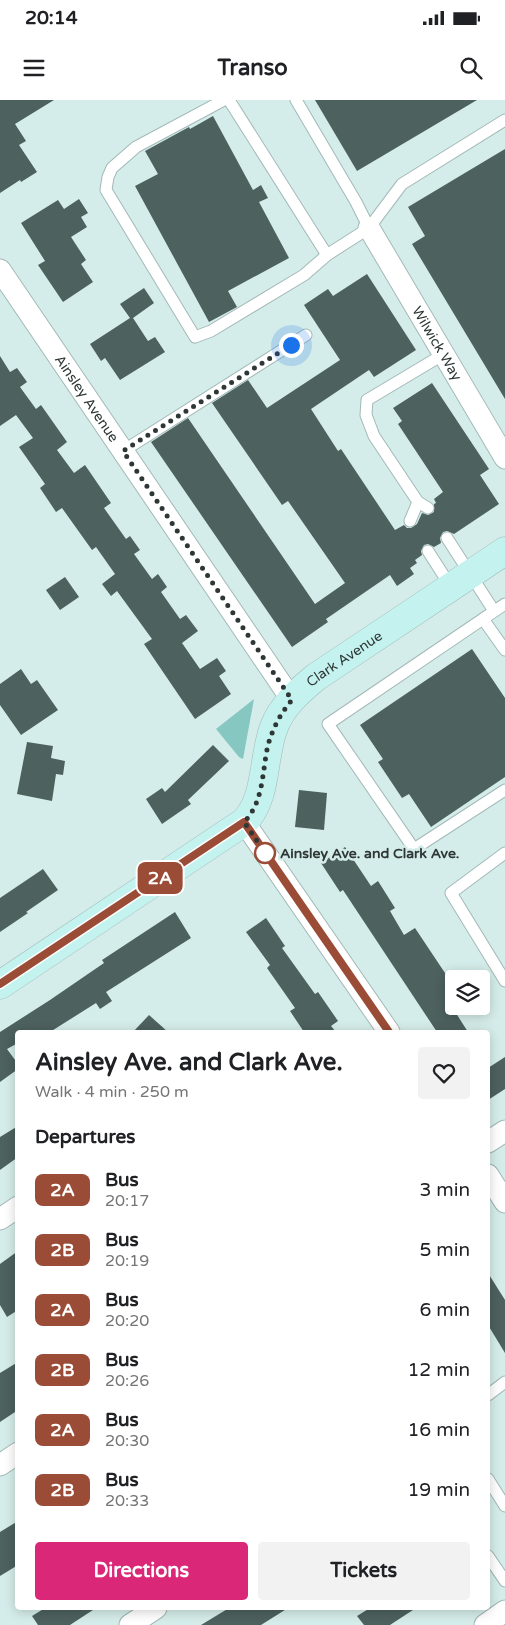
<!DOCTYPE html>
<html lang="en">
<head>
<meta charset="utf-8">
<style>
	:root { --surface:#fff; --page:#f2f2f2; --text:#202124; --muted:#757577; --accent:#db2777 }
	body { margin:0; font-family:"Varela Round",sans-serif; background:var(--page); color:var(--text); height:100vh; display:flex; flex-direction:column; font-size:19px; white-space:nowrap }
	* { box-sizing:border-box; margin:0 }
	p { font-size:16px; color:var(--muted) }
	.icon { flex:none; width:28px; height:28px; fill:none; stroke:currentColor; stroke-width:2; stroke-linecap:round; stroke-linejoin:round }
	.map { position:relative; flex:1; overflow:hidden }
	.sheet { position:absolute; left:15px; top:930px; width:475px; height:580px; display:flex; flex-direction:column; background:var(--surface); border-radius:5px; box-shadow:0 2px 12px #0003 }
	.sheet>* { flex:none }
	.badge { padding:0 10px; border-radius:8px; font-size:18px; line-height:32px }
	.tools { position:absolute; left:445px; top:870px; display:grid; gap:10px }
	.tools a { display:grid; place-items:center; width:45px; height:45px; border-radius:5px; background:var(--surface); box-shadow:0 2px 12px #0003; font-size:25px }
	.you { position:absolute; width:25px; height:25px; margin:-12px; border:4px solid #fff; border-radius:50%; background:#1a73e8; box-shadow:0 0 0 8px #1a73e833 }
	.map>.badge { position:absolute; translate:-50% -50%; box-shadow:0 0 0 2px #fff }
	h2 { padding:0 20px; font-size:19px; line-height:45px }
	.round { display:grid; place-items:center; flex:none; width:52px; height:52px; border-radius:5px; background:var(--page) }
	.headline { display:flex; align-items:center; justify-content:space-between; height:85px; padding:0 20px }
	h1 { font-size:24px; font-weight:700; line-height:38px }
	.cta { display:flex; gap:10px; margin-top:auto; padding:10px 20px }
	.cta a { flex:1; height:58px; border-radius:5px; background:var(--accent); color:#fff; font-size:20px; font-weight:700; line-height:58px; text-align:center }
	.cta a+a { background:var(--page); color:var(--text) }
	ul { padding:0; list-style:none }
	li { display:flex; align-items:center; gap:15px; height:60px; padding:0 20px }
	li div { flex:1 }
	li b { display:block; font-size:19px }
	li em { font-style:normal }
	li .badge { min-width:55px; font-weight:700; text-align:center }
	.status { display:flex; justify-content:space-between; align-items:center; height:35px; padding:0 25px; background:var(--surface); direction:ltr }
	.status svg { height:14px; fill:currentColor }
	header { display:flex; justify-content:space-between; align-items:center; height:65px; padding:0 20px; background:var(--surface); font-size:22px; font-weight:700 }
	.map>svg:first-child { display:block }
</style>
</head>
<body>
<div class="status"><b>20:14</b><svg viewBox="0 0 49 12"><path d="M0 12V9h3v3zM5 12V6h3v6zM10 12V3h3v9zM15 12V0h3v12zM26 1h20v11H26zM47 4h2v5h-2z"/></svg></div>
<header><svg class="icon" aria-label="menu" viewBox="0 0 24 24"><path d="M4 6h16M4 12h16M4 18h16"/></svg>Transo<svg class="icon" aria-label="search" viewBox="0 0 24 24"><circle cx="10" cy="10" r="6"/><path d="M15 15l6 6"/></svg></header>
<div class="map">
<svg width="505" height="1525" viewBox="0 0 505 1525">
	<rect width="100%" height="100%" fill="#d5edea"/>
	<!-- green -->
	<polygon fill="#86c7c2" points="254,599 243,659 239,657 216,629"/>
	<!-- building -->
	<g fill="#4d615f">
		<polygon points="0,0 54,0 15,24 26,41 19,45 37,72 21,82 20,80 0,93"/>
		<polygon points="315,0 477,0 357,71"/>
		<polygon points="213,16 253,90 261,85 268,98 259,102 289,158 228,191 237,207 209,222 135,86 158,74 145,51 189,27 190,29"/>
		<polygon points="505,49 505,299 412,144 425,136 408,107"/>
		<polygon points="79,99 88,113 81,117 87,127 71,137 86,160 81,164 93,182 63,202 38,165 45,161 21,123 58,100 64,109"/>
		<polygon points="367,174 416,250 374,277 369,270 311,309 338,351 341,349 395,430 404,425 407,428 411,428 417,424 422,413 428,415 434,412 434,404 436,403 434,399 443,392 398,324 402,321 393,308 432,283 489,369 480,375 499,404 454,434 447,431 443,432 440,438 441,443 434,447 428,444 424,445 421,451 422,455 415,460 417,463 410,468 414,474 397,486 390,475 326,519 328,522 292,547 151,342 188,318 315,504 345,483 288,401 282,405 212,303 248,280 267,308 340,260 304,205 328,189 333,196"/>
		<polygon points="144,188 154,203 133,218 148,241 155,237 165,252 120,280 105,258 101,261 90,244 130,218 120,204"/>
		<polygon points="0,256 10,272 17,268 27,282 20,287 36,309 41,305 67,342 57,350 74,373 85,365 111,403 104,408 126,439 130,436 140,450 134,454 152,479 158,474 167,487 161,492 180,519 186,515 198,531 182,543 200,569 217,558 226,571 219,576 231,594 195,619 144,544 152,539 117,491 111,496 102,484 115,474 96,447 92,450 62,408 56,412 40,388 45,384 19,347 33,338 16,315 0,326"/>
		<polygon points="65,477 79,497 60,510 46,490"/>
		<polygon points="472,549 505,598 505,677 431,727 409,694 402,698 378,662 383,659 360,625"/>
		<polygon points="21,569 31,584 37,580 58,610 21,635 0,605 0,584"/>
		<polygon points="27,642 53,646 51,658 65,661 63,675 56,674 52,701 17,694"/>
		<polygon points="213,645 229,661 188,700 191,704 162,724 146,699 162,688 165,692"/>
		<polygon points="299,690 327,693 324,730 295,727"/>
		<polygon points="345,747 371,786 378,781 395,808 390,811 404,835 415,828 443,870 454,886 454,910 468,932 437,932 343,790 340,792 321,763"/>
		<polygon points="43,769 58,790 26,812 28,813 0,832 0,798"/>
		<polygon points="175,812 191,838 106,892 112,901 100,909 96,903 50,932 18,932 18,943 7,949 18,964 18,969 0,982 0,932 50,900 104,863 102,860"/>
		<polygon points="266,818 285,846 282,848 315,894 318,892 338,921 331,926 336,932 304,932 290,911 295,908 267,868 270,865 246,832"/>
		<polygon points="149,915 168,932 133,932"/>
		<polygon points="505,957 505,989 488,1000 488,968"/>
		<polygon points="18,1026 18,1057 0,1070 0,1037"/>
		<polygon points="18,1151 18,1210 7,1217 0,1205 0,1164"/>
		<polygon points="488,1173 505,1200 505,1253 488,1225"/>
		<polygon points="18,1262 18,1310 0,1322 0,1273"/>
		<polygon points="18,1421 18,1465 0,1476 0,1432"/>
		<polygon points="45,1508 96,1508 70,1525 38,1525 32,1516"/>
		<polygon points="229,1508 288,1508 261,1525 201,1525"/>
		<polygon points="370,1508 416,1508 390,1525 364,1525 357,1516"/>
	</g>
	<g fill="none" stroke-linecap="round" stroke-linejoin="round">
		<!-- lane casing -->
		<g stroke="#a3b9b7" stroke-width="13">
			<g id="lane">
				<polyline points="224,0 136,47 112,68 108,77 106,90 195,237 211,231 304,175 327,155"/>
				<polyline points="229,0 327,155 369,128 402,84 505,20"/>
				<polyline points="296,0 356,102 369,128"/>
				<polyline points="123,351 306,235"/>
				<polyline points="418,402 374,336 366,315 367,300 444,254"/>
				<polyline points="410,421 418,402 428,408"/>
				<polyline points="447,438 494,511"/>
				<polyline points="428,451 451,487"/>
				<polyline points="505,504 328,624 414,749 505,690"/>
				<polyline points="483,519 505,550"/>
				<polyline points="505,753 451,793 505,881"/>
				<polyline points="488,1295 505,1282"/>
				<polyline points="488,1379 505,1406"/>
				<polyline points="488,1456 505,1481"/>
			</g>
		</g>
		<!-- street casing -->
		<g stroke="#a3b9b7" stroke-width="23">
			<g id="street">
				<path id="s1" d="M369,128L505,358"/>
				<path id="s2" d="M0,170L292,600"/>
				<polyline points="244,722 389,932"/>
				<polyline points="488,1042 505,1031"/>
				<polyline points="488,1075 505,1102"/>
				<polyline points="0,1119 18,1107"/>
				<polyline points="0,1365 18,1353"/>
				<polyline points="130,1525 156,1508"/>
				<polyline points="485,1525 505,1511"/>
			</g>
		</g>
		<!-- secondary casing -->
		<g stroke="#a3b9b7" stroke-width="29">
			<g id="secondary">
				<path id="s3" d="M0,885L244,722C268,698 262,658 274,627C282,606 299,591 316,577L505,451"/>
			</g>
		</g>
		<!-- lane -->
		<use href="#lane" stroke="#fff" stroke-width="11"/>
		<!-- street -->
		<use href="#street" stroke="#fff" stroke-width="21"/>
		<!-- secondary -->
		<use href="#secondary" stroke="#c4f2ef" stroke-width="28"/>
	</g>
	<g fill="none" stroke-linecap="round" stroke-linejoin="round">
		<!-- line casing -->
		<g stroke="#fff" stroke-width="11">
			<polyline id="line" points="0,884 244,722 389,932"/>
		</g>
		<!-- line -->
		<use href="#line" stroke="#9a4c36" stroke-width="8"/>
		<!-- walk -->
		<path stroke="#2e3736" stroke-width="5" stroke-dasharray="0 9" d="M265,753L266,754L244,722C264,702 262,671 268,645C273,628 280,614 292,600L123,351L291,245"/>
	</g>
	<!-- markers -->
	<circle fill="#fff" stroke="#9a4c36" stroke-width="2.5" cx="265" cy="753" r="10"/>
	<g text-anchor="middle" stroke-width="5" stroke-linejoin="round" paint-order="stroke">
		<!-- street labels -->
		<g font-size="14" fill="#2e3736" stroke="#d5edea">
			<text dy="5" stroke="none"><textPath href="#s1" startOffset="134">Wilwick Way</textPath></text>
			<text dy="5" stroke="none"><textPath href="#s2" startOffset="155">Ainsley Avenue</textPath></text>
			<text dy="5" stroke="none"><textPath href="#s3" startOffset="494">Clark Avenue</textPath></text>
		</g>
		<!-- stop labels -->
		<g font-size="14" font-weight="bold" fill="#2e3736" stroke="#d5edea" text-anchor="start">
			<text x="280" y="758">Ainsley Ave. and Clark Ave.</text>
		</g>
	</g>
</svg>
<div class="tools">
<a><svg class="icon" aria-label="layers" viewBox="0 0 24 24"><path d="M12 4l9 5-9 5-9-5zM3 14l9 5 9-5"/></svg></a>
</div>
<div class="you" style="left:291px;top:245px"></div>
<b class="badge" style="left:160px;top:778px;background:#9a4c36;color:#fff">2A</b>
<section class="sheet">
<div class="headline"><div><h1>Ainsley Ave. and Clark Ave.</h1><p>Walk · 4 min · 250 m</p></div><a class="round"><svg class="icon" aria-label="heart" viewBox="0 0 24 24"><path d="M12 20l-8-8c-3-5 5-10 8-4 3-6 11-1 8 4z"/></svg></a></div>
<h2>Departures</h2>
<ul>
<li><span class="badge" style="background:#9a4c36;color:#fff">2A</span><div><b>Bus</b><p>20:17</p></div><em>3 min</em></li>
<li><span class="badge" style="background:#9a4c36;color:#fff">2B</span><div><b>Bus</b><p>20:19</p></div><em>5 min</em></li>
<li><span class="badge" style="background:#9a4c36;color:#fff">2A</span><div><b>Bus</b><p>20:20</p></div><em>6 min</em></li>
<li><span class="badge" style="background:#9a4c36;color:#fff">2B</span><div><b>Bus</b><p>20:26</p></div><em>12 min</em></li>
<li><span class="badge" style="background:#9a4c36;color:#fff">2A</span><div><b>Bus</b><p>20:30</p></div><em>16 min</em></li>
<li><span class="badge" style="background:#9a4c36;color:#fff">2B</span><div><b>Bus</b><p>20:33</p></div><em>19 min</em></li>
</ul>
<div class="cta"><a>Directions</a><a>Tickets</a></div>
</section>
</div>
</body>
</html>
